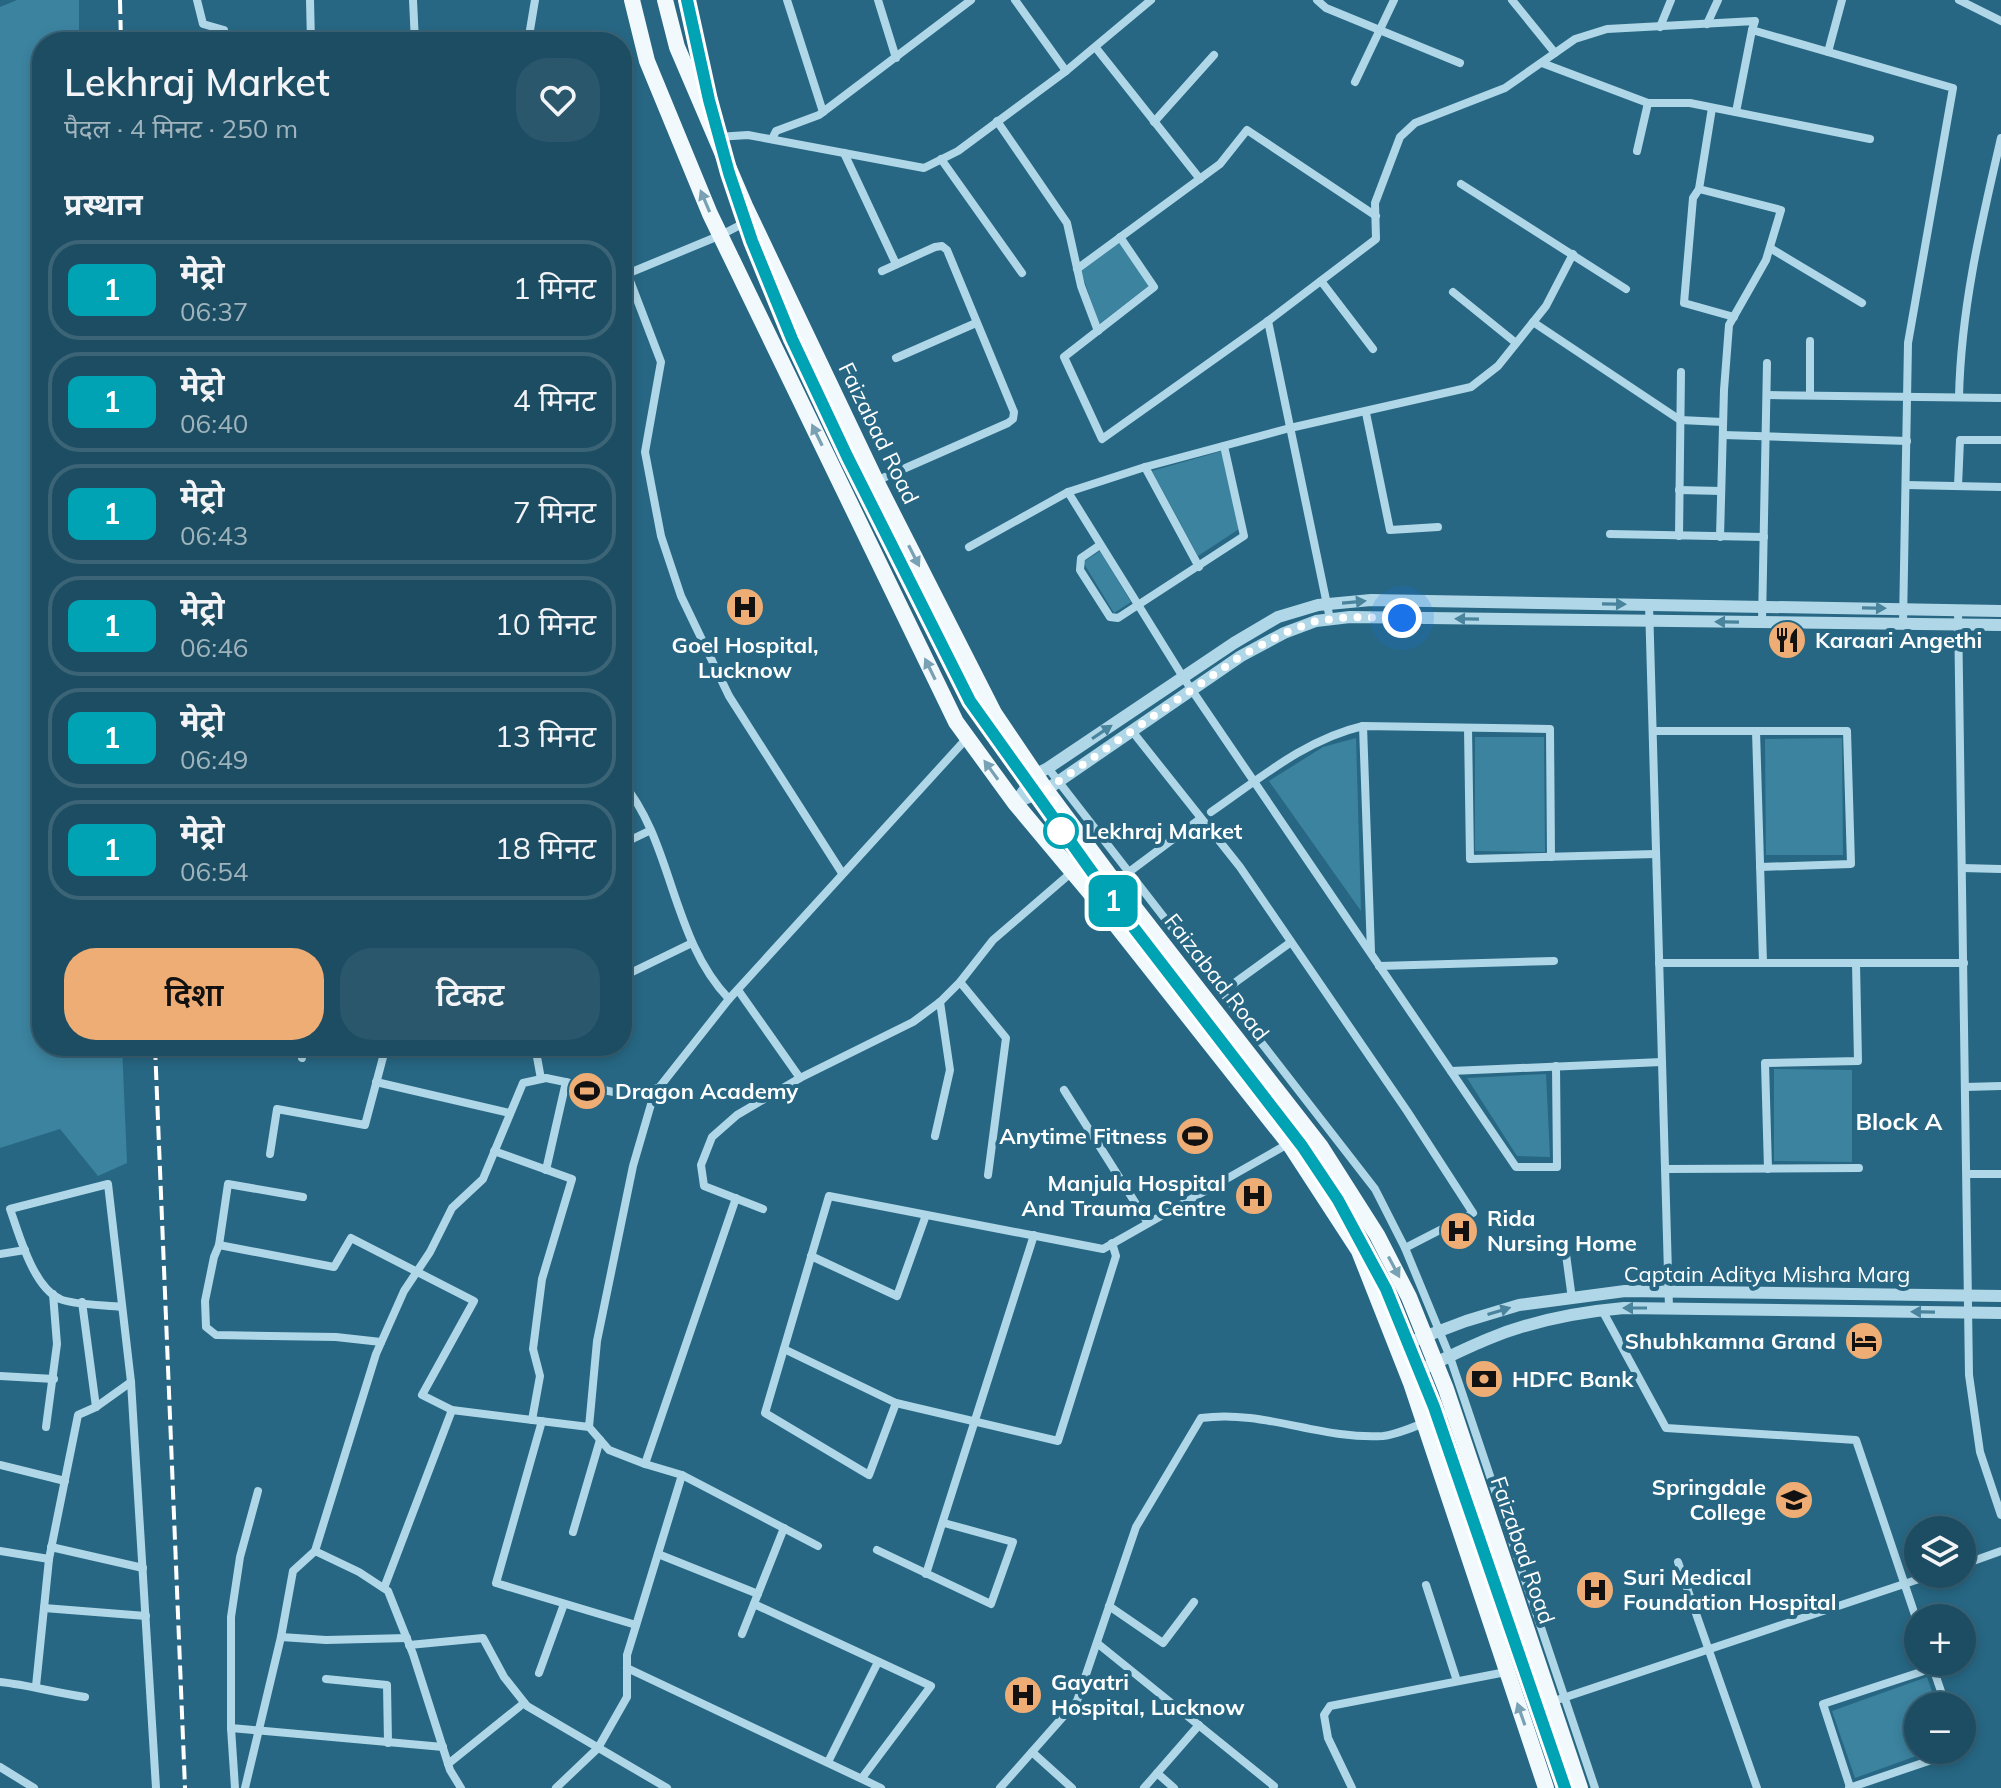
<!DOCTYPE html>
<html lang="hi">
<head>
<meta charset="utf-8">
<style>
	:root { --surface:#1d4d62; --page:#2a576b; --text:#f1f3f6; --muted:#a0b4be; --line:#3b6477; --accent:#efad76 }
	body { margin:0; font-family:Mulish,"Noto Sans Devanagari",sans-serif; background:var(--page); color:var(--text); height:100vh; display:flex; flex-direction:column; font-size:30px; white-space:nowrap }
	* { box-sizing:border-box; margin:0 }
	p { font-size:26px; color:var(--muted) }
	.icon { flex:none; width:44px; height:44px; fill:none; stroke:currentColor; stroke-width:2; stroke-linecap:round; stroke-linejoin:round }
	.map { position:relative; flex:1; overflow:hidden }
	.details { position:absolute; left:32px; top:32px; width:600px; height:1024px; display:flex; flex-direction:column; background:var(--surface); border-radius:32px; box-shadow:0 4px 12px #0003,0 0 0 2px var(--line) }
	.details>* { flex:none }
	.badge { padding:0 16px; border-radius:12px; font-size:28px; line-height:52px }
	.buttons { position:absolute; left:1904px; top:1516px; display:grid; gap:16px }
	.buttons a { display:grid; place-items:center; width:72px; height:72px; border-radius:50%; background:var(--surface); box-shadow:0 4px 12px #0003,0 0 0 2px var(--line); font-size:40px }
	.you { position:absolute; width:40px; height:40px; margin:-20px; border:6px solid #fff; border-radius:50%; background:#1a73e8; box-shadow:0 0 0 12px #1a73e833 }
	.map>.badge { position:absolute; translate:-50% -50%; box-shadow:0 0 0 4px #fff }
	h2 { padding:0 32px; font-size:30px; line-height:72px }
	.round { display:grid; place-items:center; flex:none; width:84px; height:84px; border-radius:32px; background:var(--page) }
	.overview { display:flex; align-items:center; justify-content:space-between; height:136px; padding:0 32px }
	h1 { font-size:38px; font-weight:600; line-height:60px }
	.action { display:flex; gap:16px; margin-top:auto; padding:16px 32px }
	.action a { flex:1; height:92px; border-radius:32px; background:var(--accent); color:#111; font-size:32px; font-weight:600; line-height:92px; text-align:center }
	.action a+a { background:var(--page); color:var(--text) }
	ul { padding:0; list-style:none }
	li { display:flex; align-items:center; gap:24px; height:100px; margin:0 16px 12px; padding:0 16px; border:4px solid var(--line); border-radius:32px }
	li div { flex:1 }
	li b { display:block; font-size:30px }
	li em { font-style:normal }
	li .badge { min-width:88px; font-weight:700; text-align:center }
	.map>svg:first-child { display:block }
</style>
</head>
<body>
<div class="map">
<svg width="2001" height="1788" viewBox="0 0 2001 1788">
	<rect width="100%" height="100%" fill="#276783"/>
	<!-- green -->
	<g fill="#3c839f">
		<polygon points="17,0 79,0 79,42 42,42 42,1046 122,1046 127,1163 98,1176 60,1129 0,1148 0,7"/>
		<polygon points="1120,242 1150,285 1099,324 1081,271"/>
		<polygon points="1222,451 1239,529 1198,556 1152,471"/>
		<polygon points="1100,551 1131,602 1114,613 1083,562"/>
		<polygon points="1475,737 1544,737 1545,852 1475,851"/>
		<polygon points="1356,738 1361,911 1269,781 1323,747"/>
		<polygon points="1842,738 1843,855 1766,855 1765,739"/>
		<polygon points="1774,1069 1852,1070 1852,1162 1774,1161"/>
		<polygon points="1546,1074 1550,1157 1517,1156 1467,1078"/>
		<polygon points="1927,1677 1937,1706 1918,1706 1918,1750 1933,1750 1855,1778 1832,1711"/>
	</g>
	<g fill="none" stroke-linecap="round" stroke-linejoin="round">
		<!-- minor -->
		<g stroke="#b0d7e7" stroke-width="8">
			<polyline points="197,0 203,24 224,30 223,42"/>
			<polyline points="310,0 311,42"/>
			<polyline points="413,0 415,42"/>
			<polyline points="787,0 823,112"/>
			<polyline points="878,0 896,58"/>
			<polyline points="1015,0 1066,71"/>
			<polyline points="1317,0 1326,8 1460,63"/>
			<polyline points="1512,0 1555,53"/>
			<polyline points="1959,0 2001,21"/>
			<polyline points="1707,24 1718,0"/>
			<polyline points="1660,27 1671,0"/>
			<polyline points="528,42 535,0"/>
			<polyline points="1096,48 1200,179"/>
			<polyline points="1828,52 1842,0"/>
			<polyline points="1542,63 1648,103 1690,103 1870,139"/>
			<polyline points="1355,82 1394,0"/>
			<polyline points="1712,108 1699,189 1781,210 1766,260 1729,325 1724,390 1720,537"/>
			<polyline points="1736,112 1752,30"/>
			<polyline points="997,121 1067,223 1081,286 1098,331"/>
			<polyline points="1154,122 1214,55"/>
			<polyline points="717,137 748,135 924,168 958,151 1066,71 1151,0"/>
			<polyline points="772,139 776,131 819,115 971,0"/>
			<polyline points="1637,151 1648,103"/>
			<polyline points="844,153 896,264"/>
			<polyline points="941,159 1022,273"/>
			<polyline points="1461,184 1626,289"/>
			<polyline points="1699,189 1693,198 1684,303 1734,317"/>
			<polyline points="1120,237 1154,287 1064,357 1102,439 1268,321 1376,239 1375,203 1400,137 1415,123 1505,88 1575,39 1607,29 1755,21 1752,30 1953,88 1908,343 1903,624"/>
			<polyline points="1770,248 1862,303"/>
			<polyline points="1077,269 1220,164 1247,130 1376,216"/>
			<polyline points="627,273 661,362 645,452 661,536 681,596 729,696 842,873"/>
			<polyline points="622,276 721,235 752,219"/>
			<polyline points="1321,281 1373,349"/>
			<polyline points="1453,292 1516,343"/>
			<polyline points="1268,321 1330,619"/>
			<polyline points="1533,322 1680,420 1723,422"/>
			<polyline points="896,358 976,323"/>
			<polyline points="1767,395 2001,398"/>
			<polyline points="1810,395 1810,341"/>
			<path d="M1959,397C1961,308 1981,224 2001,138"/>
			<polyline points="1366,413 1390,530 1438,527"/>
			<polyline points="1723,435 1907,441"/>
			<polyline points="1145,467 1199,567"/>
			<polyline points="876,481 1008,423 1013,419 1014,412 947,250 942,246 935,247 882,271"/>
			<polyline points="1906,485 2001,487"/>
			<polyline points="1958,486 1960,440 2001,440"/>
			<polyline points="1679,490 1721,491"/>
			<polyline points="1068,492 1183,677 1516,1167 1557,1167 1556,1066"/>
			<polyline points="1610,534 1764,537"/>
			<polyline points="1679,536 1681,372"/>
			<polyline points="1100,545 1081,558 1080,570 1110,617 1118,618 1244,536 1224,446"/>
			<polyline points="969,547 1068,492 1145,467 1290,428 1471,387 1498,366 1546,306 1573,254"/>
			<polyline points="1649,604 1669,1308"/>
			<polyline points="1958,610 1969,1375 1980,1452 2001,1515"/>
			<polyline points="1762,622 1767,363"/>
			<polyline points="1363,726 1371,952"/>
			<polyline points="1468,728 1470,859 1656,854"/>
			<polyline points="1132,731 1240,867 1407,1111 1473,1213 1405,1248"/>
			<polyline points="1653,731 1847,731 1851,864 1760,867"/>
			<polyline points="1756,731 1763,963"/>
			<polyline points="1048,768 1375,1189 1405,1248 1450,1357 1595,1788"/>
			<path d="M622,782C673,842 671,939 729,999"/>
			<path d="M1211,812C1259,779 1306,739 1363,726L1550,729L1551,857"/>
			<polyline points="622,844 649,831"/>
			<polyline points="1962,868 2001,869"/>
			<polyline points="1129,872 1200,819"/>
			<polyline points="1659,963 1964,963"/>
			<polyline points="1379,966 1554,961"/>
			<polyline points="622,977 692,943"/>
			<polyline points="960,982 1006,1038 988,1175"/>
			<polyline points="738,990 800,1078"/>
			<polyline points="1222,992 1291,942"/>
			<polyline points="535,1046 541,1079"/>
			<polyline points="302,1058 304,1046"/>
			<polyline points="1451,1071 1662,1062"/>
			<polyline points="376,1082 510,1113"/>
			<polyline points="1965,1087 2001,1086"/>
			<polyline points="1064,1090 1148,1223"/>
			<polyline points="935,1136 950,1070 940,1002"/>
			<polyline points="494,1151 572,1179 542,1279 533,1349 540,1376 532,1420"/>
			<polyline points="270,1154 277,1109 365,1125 386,1046"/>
			<polyline points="1665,1169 1859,1168"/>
			<polyline points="1768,1169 1765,1063 1858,1061 1856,963"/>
			<polyline points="546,1170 566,1082"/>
			<polyline points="1967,1174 2001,1174"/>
			<polyline points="303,1197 228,1184 219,1245 214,1257 205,1301 206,1327 216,1335 336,1337 381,1342"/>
			<polyline points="736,1198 645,1464 682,1475 818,1546"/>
			<polyline points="763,1209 704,1186 701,1165 712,1137 737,1115 800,1078 913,1022 940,1002 960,982 993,940 1072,872"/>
			<polyline points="219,1245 334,1267 351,1238 474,1301 422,1395 452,1410 589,1427 597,1341 633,1166 654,1094 729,999 967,738"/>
			<polyline points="1565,1247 1572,1299"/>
			<polyline points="0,1254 25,1250"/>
			<polyline points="811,1256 897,1296 926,1215"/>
			<polyline points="82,1302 96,1407"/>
			<path d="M122,1307C108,1305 72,1305 60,1299C33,1287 19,1234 10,1209L108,1184L131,1382L156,1788"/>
			<polyline points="1602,1310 1666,1428 1856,1440 1918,1624"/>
			<polyline points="784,1349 896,1403 1058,1441 1116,1256 1112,1243"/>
			<polyline points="0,1376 54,1379"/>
			<polyline points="896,1403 869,1475 765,1413 829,1196 1103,1249 1309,1132"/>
			<polyline points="542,1421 496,1583 636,1625"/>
			<polyline points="46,1427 57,1344 53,1294"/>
			<polyline points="589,1427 609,1450 645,1464"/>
			<polyline points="0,1465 65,1481"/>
			<polyline points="258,1491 240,1557 231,1617 231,1728 443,1747"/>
			<polyline points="573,1532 600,1440"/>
			<polyline points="51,1547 143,1568"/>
			<polyline points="877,1550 991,1604 1013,1542 944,1523"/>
			<polyline points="0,1551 49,1559"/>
			<polyline points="315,1551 359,1572 388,1591 413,1654 450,1770 461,1788"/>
			<polyline points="658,1554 758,1594"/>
			<polyline points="1678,1562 1757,1788"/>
			<polyline points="1962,1565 2001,1551"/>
			<polyline points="926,1574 1034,1235"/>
			<polyline points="1426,1585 1457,1681"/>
			<polyline points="384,1588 452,1410"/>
			<polyline points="754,1604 931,1686 862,1778"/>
			<polyline points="1109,1606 1163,1643 1194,1602"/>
			<polyline points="44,1608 146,1616"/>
			<polyline points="742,1634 784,1528"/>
			<polyline points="281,1637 326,1640 407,1638"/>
			<polyline points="1097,1643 1274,1786 1273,1788"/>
			<polyline points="409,1645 483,1638 504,1677 527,1706 667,1788"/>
			<polyline points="1931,1662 1946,1706"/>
			<polyline points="627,1668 881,1788"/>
			<polyline points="539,1673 564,1604"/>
			<polyline points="326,1679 387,1685 388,1743"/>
			<path d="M0,1682C29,1685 56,1693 85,1697"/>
			<polyline points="36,1686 49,1559 78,1415 96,1407 131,1382"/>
			<polyline points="1551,1702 1934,1574"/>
			<polyline points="231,1728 235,1788"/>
			<polyline points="1032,1752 1072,1788"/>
			<polyline points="828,1762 878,1662"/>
			<polyline points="448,1764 524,1703"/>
			<polyline points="0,1767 34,1788"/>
			<polyline points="1157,1773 1174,1788"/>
			<polyline points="1850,1787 1823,1704 1933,1668"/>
			<polyline points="245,1788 281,1637 293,1571 315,1551 376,1354 404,1291 430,1252 452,1208 483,1179 523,1083 546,1078 623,1094 659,1088"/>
			<polyline points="556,1788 598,1748 627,1697 627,1655 682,1475"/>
			<path d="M1000,1788L1077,1701L1136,1527L1201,1418C1263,1409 1321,1440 1383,1436C1403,1434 1433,1418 1452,1411"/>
			<polyline points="1144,1788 1199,1725"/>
			<polyline points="1352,1788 1328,1738 1324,1715 1330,1706 1506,1672"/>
			<polyline points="1849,1788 1961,1750"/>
		</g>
		<!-- tertiary -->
		<g stroke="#b0d7e7" stroke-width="12">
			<polyline points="1017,802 1046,790 1241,656 1284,633 1316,621 1350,617 2001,625"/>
			<polyline points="1015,803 1036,774 1048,768 1234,643 1278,617 1318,605 1371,600 2001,611"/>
			<polyline points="1397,1347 1466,1321 1519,1305 1625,1291 2001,1296"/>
			<path d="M1408,1375C1435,1364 1461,1350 1488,1339C1531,1321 1578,1312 1624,1308L2001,1313"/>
		</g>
		<!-- primary -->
		<g stroke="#f2f9fd" stroke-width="16">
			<polyline points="632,0 647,61 710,214 956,722 1015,803 1097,901 1290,1145 1359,1251 1411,1383 1546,1788"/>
			<polyline points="665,0 677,47 745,206 876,481 994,713 1046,790 1110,876 1321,1147 1377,1235 1409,1297 1446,1389 1580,1788"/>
		</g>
		<!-- rail -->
		<g stroke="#fff" stroke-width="4" stroke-dasharray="14 6" stroke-linecap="butt">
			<polyline points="120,0 121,42"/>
			<polyline points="687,0 709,100 729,173 752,241 792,339 847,456 970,701 1123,914 1302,1146 1338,1200 1386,1289 1434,1407 1565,1788"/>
			<polyline points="155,1046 185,1788"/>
		</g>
	</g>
	<!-- one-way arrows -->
	<defs><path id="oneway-solid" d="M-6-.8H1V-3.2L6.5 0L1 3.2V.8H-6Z" transform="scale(2)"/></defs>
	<g fill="#78a1b4">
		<use href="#oneway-solid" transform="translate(705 201) rotate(-113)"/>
		<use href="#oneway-solid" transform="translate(817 435) rotate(-116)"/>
		<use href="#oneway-solid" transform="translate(914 556) rotate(63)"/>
		<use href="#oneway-solid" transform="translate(930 669) rotate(-116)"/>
		<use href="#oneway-solid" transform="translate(991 770) rotate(-126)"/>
		<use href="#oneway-solid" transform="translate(1394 1267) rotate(62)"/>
		<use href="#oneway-solid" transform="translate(1521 1714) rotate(-109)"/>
	</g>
	<g fill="#49839c">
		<use href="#oneway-solid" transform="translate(1354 602) rotate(-5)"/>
		<use href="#oneway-solid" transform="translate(1614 604) rotate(1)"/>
		<use href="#oneway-solid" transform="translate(1874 608) rotate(1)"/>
		<use href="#oneway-solid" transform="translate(1467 619) rotate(-179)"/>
		<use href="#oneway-solid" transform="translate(1727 622) rotate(-179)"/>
		<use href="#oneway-solid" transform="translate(1102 732) rotate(-34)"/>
		<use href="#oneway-solid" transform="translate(1635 1308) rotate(-180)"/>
		<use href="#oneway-solid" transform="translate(1499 1311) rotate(-17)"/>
		<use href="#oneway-solid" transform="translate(1923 1312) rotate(-179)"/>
	</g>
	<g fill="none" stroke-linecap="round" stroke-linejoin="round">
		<!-- line casing -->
		<g stroke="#fff" stroke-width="18">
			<polyline id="line" points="687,0 709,100 729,173 752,241 792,339 847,456 970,701 1107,893 1302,1146 1338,1200 1386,1289 1434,1407 1565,1788"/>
		</g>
		<!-- line -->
		<use href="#line" stroke="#00a3b4" stroke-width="12"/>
		<!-- walk -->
		<polyline stroke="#fff" stroke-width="8" stroke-dasharray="0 14.4" points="1061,831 1078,833 1046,790 1241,656 1284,633 1316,621 1350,617 1402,618"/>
	</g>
	<!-- icons -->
	<defs>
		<g id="hospital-disc" transform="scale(2)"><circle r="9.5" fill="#efad76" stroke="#276783"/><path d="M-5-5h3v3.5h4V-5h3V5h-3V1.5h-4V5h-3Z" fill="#111"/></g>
		<g id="restaurant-disc" transform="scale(2)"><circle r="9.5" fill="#efad76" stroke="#276783"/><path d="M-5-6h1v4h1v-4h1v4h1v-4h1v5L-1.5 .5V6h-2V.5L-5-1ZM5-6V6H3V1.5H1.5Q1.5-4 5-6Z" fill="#111"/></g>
		<g id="stadium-disc" transform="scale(2)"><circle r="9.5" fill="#efad76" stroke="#276783"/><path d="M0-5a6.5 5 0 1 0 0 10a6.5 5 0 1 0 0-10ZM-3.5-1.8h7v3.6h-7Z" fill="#111"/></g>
		<g id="hotel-disc" transform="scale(2)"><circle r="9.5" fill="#efad76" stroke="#276783"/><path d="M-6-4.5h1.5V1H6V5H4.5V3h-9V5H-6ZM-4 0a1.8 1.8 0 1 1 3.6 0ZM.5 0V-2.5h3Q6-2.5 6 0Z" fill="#111"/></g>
		<g id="bank-disc" transform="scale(2)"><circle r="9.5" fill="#efad76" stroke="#276783"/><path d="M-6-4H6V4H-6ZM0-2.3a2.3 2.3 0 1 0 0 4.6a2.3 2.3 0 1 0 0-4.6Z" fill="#111"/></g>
		<g id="school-disc" transform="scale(2)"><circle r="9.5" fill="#efad76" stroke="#276783"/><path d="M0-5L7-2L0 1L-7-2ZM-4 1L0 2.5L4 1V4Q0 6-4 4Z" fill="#111"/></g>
	</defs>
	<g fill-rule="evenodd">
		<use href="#hospital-disc" x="745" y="607"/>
		<use href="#restaurant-disc" x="1787" y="640"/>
		<use href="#stadium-disc" x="587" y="1091"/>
		<use href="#stadium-disc" x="1195" y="1136"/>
		<use href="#hospital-disc" x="1254" y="1196"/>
		<use href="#hospital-disc" x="1459" y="1231"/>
		<use href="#hotel-disc" x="1864" y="1341"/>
		<use href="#bank-disc" x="1484" y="1379"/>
		<use href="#school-disc" x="1794" y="1500"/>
		<use href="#hospital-disc" x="1595" y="1590"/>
		<use href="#hospital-disc" x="1023" y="1695"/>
	</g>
	<!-- markers -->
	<circle fill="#fff" stroke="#00a3b4" stroke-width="4" cx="1061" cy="831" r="16"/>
	<g text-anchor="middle" stroke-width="8" stroke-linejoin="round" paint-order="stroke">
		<!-- street labels -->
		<g font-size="22" fill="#fff" stroke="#276783">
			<text transform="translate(879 433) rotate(64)" y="8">Faizabad Road</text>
			<text transform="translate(1217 977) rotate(52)" y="8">Faizabad Road</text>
			<text x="1767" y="1282">Captain Aditya Mishra Marg</text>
			<text transform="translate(1523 1550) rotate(71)" y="8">Faizabad Road</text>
		</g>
		<!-- poi labels -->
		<g font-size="22" font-weight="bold" fill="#fff" stroke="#276783" text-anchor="start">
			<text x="1815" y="648">Karaari Angethi</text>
			<text x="745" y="653" text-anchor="middle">Goel Hospital,<tspan x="745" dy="25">Lucknow</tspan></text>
			<text x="615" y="1099">Dragon Academy</text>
			<text x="1167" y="1144" text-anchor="end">Anytime Fitness</text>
			<text x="1226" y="1191" text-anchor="end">Manjula Hospital<tspan x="1226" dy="25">And Trauma Centre</tspan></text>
			<text x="1487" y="1226">Rida<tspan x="1487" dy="25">Nursing Home</tspan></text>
			<text x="1836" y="1349" text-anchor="end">Shubhkamna Grand</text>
			<text x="1512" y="1387">HDFC Bank</text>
			<text x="1766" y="1495" text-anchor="end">Springdale<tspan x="1766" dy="25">College</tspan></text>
			<text x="1623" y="1585">Suri Medical<tspan x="1623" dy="25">Foundation Hospital</tspan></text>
			<text x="1051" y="1690">Gayatri<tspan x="1051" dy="25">Hospital, Lucknow</tspan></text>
		</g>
		<!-- stop labels -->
		<g font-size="22" font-weight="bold" fill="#fff" stroke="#276783" text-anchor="start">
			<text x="1085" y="839">Lekhraj Market</text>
		</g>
		<!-- neighbourhood labels -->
		<g font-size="24" font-weight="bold" fill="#fff" stroke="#276783">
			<text x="1899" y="1130">Block A</text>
		</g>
	</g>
</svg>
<div class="buttons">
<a><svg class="icon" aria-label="layers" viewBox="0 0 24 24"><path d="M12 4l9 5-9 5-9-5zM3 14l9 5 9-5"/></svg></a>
<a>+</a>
<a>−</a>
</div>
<div class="you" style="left:1402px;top:618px"></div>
<b class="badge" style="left:1113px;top:901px;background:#00a3b4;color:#fff">1</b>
<section class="details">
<div class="overview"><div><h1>Lekhraj Market</h1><p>पैदल · 4 मिनट · 250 m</p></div><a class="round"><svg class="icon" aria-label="heart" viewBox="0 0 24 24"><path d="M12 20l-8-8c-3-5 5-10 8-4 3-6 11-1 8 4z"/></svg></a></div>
<h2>प्रस्थान</h2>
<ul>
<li><span class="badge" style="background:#00a3b4;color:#fff">1</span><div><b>मेट्रो</b><p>06:37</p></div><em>1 मिनट</em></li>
<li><span class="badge" style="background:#00a3b4;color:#fff">1</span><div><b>मेट्रो</b><p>06:40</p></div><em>4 मिनट</em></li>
<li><span class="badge" style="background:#00a3b4;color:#fff">1</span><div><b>मेट्रो</b><p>06:43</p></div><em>7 मिनट</em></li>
<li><span class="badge" style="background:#00a3b4;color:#fff">1</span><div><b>मेट्रो</b><p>06:46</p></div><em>10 मिनट</em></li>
<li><span class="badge" style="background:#00a3b4;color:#fff">1</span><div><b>मेट्रो</b><p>06:49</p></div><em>13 मिनट</em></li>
<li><span class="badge" style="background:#00a3b4;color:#fff">1</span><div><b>मेट्रो</b><p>06:54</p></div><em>18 मिनट</em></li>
</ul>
<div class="action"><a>दिशा</a><a>टिकट</a></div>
</section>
</div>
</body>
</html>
